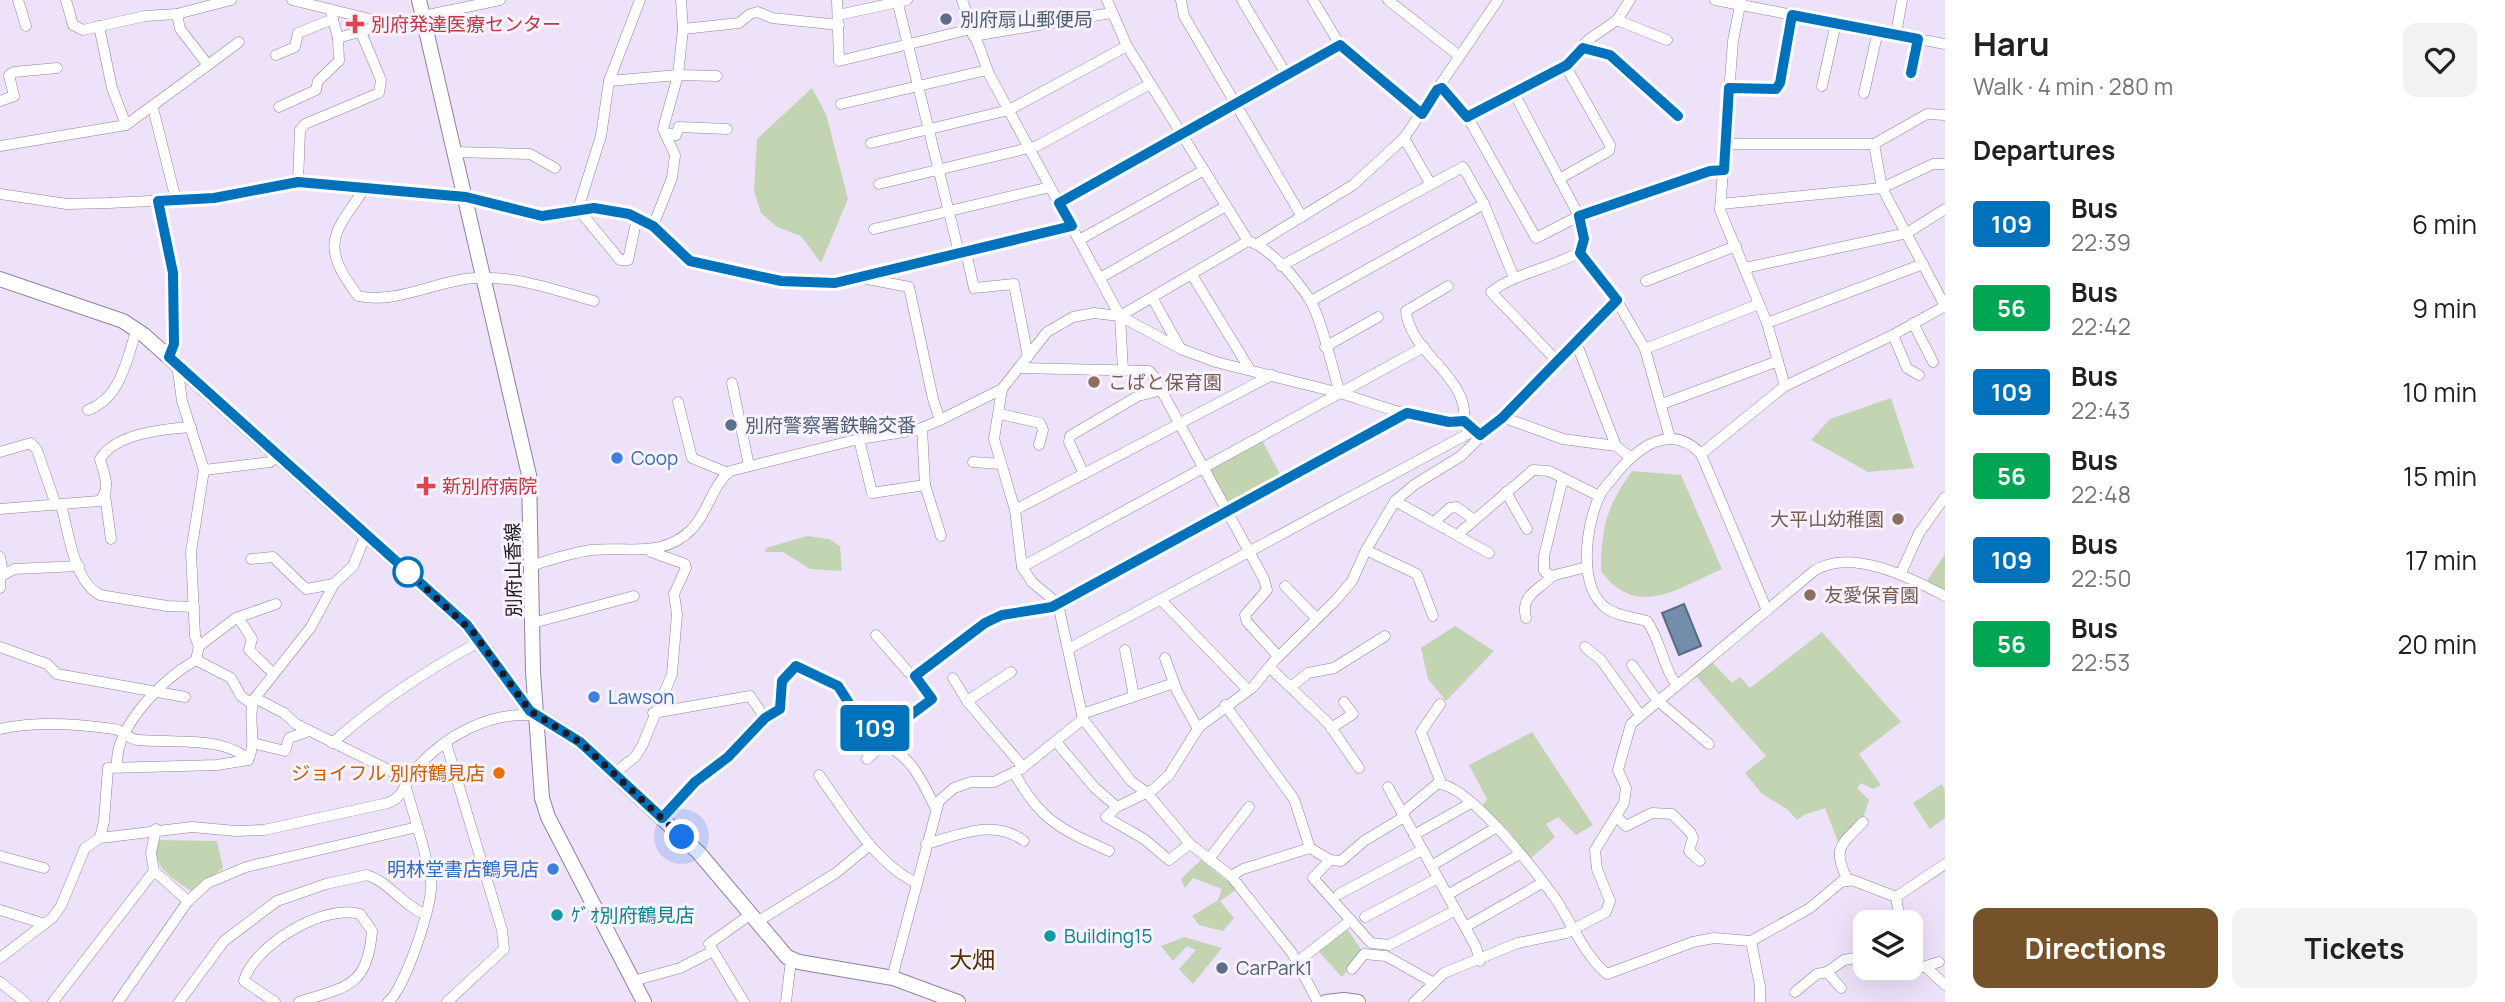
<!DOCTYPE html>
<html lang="en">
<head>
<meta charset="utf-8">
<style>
	:root { --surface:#fff; --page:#f2f2f2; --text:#202124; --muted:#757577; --accent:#76522b }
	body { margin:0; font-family:Manrope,"Noto Sans JP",sans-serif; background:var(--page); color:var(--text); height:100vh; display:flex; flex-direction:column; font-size:26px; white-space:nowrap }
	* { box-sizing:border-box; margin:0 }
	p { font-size:23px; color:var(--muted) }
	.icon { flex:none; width:38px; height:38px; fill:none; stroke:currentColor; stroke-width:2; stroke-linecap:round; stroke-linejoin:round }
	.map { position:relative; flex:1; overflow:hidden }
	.details { display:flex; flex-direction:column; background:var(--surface); width:560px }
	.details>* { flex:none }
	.badge { padding:0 14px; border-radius:5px; font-size:24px; line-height:46px }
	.fabs { position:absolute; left:1853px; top:910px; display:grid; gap:14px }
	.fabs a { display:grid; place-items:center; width:70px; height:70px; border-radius:14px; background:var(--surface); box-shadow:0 7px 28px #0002; font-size:35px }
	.you { position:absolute; width:35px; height:35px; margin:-18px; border:5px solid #fff; border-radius:50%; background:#1a73e8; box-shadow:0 0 0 10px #1a73e833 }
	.map>.badge { position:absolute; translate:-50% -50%; box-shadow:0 0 0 4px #fff }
	h2 { padding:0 28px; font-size:26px; line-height:63px }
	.round { display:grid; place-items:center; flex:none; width:74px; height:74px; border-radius:14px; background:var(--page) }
	.headline { display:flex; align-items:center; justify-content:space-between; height:119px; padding:0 28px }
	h1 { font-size:33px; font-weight:700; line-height:52px }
	.button { display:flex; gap:14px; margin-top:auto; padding:14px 28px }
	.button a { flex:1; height:80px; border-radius:14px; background:var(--accent); color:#fff; font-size:28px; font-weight:700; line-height:80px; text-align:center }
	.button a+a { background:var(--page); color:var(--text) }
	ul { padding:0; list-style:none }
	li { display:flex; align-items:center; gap:21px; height:84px; padding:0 28px }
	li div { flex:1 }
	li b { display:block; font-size:26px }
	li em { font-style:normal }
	li .badge { min-width:77px; font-weight:700; text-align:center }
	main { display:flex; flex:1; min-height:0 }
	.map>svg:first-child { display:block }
</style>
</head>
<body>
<main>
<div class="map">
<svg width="1945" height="1002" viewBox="0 0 1945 1002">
	<rect width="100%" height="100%" fill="#eee2fa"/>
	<!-- green -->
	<g fill="#c2d4b2">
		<polygon points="812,88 826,114 848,199 821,263 801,236 777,227 761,213 754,191 757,139"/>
		<polygon points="1891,398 1914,468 1868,472 1811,440 1830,419"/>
		<polygon points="1262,440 1283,480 1228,509 1207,469"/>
		<path d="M1632,471L1681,475L1722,569C1678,588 1637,620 1601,571C1601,527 1607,506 1632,471Z"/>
		<polygon points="807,536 829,539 840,546 842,571 810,569 783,552 765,552 766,548"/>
		<polygon points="1945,554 1945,594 1926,582"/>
		<polygon points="1455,626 1494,651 1446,701 1428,679 1421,648"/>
		<polygon points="1822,632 1901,722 1859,754 1881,785 1873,789 1861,783 1857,788 1869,800 1863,818 1838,842 1825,808 1804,815 1797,820 1787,809 1762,794 1745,773 1766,756 1695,675 1711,661 1732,683 1740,677 1750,688"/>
		<polygon points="1532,732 1593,825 1576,835 1558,817 1546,824 1555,837 1530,859 1509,831 1482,806 1487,799 1469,765"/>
		<polygon points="1942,784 1945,790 1945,818 1930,829 1913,803"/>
		<path d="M157,840L217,841L223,868L192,892C171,876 151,868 157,840Z"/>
		<polygon points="1201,860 1237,889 1220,901 1234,918 1223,931 1199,925 1192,916 1218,900 1222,889 1193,878 1185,888 1181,879"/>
		<polygon points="1346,927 1362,951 1342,977 1318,951"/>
		<polygon points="1184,937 1222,948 1193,984 1179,969 1196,950 1187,946 1173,961 1161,946"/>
	</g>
	<!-- water -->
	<polygon fill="#738eab" stroke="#596b82" stroke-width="2" points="1684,604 1701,646 1679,655 1662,613"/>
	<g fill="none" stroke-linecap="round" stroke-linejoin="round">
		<!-- street casing -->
		<g stroke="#8f839a" stroke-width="11">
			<g id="street">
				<polyline points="18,0 26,26"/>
				<polyline points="66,0 73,25 83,30 145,16 177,14 231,0"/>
				<polyline points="292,0 386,23 425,23"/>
				<polyline points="837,0 839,61 971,29"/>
				<polyline points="897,0 959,253"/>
				<polyline points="962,0 989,74 1120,316 1123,370"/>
				<path d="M1107,0L1127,46L1248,241C1271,248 1297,280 1310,300C1322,320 1332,368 1340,393C1379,405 1422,423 1464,421L1480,435"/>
				<polyline points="1181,0 1184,16 1302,217"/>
				<polyline points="1242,0 1286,74"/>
				<polyline points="1313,0 1340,45 1422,114"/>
				<polyline points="1388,0 1458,55"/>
				<polyline points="1715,0 1945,44"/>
				<polyline points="1741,0 1733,41 1720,210 1767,323 1785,386"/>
				<polyline points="838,15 907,0"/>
				<polyline points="423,16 500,0"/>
				<polyline points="1617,20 1667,40"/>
				<polyline points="99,26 112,88 126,125"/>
				<polyline points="683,29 739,23 750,14 758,12 772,18 839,25"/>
				<polyline points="1896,34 1902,0"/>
				<polyline points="973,36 1111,13"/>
				<polyline points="338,38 386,24"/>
				<polyline points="1583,48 1610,55 1678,116"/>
				<polyline points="276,55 295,47 298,33 333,19"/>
				<polyline points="208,65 239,42"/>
				<polyline points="1911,73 1918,39"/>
				<polyline points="609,81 678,75 717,76"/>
				<polyline points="1822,86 1836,23"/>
				<polyline points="1729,87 1776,89 1780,83 1792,15"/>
				<polyline points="1437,90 1445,89 1467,116 1536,238 1579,216 1710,171 1724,170"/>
				<path d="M1514,93L1579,216L1584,239L1580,252C1551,268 1516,273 1491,292L1557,361"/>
				<polyline points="1864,93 1878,31"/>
				<polyline points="0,101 14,96 9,75 14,72 57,68"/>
				<polyline points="841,104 987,70"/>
				<polyline points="279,107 316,90 318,81 339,61 338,38 330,9"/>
				<polyline points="153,108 176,200"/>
				<polyline points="1467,116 1567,65 1588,40 1617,20 1630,0"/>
				<polyline points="665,133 676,135 679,127 727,129"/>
				<polyline points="1404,138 1430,183"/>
				<polyline points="871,143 1009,110 1127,46"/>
				<polyline points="1725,144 1874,144 1927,114 1945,115"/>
				<polyline points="1874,144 1882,188 1945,306"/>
				<polyline points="0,146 126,125 208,65 180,29 177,14"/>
				<polyline points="455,152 530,154 555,168"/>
				<polyline points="1559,179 1609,151 1610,145 1565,65"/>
				<polyline points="298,182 300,130 305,124 379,93 381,80 360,30"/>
				<polyline points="879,184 1037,146 1150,84"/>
				<path d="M366,187C333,234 319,244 358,296C393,304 431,284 465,279C510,273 552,289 594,301"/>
				<polyline points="0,194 67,204 108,203 214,198 298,182 466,197 542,216 595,208 629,214 653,226 689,261 781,281 835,283 1072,226"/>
				<polyline points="157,201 173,273 174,344 169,357"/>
				<polyline points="1059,203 1340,45"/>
				<polyline points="1721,204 1882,188 1933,164 1945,164"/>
				<polyline points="578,209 601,136 609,81 640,0"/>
				<polyline points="578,209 620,260 628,260 637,218"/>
				<polyline points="653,226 672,178 675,155 663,129 678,75 683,29 681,0"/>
				<polyline points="874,229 1050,187"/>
				<polyline points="1079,240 1204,170"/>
				<polyline points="1257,244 1353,185 1404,138 1498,0"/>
				<polyline points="966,252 974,288 1014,284 1028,357"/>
				<polyline points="1580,252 1617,301 1645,349 1670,438"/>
				<polyline points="1281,266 1463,167 1484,204 1514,278"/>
				<polyline points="1745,268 1907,233 1945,209"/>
				<polyline points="1192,275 1249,368"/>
				<polyline points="862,278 909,287 933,399 940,420"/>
				<polyline points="1100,278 1226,206"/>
				<polyline points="1646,281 1736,246"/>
				<path d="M1448,286L1406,311C1410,354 1470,377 1464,421"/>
				<polyline points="1153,299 1180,348"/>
				<polyline points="1311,301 1484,204"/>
				<polyline points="1120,316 1248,241"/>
				<polyline points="1767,323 1923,264"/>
				<polyline points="1913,323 1933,362"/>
				<polyline points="1893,335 1907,368 1919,375"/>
				<polyline points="1576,342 1616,446"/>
				<polyline points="1325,347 1378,317"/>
				<polyline points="1645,349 1759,304"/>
				<polyline points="177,364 182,401 204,470 191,552 195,636 199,647"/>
				<polyline points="1021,368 1149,371 1153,375 1264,579 1267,590 1245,615 1247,622 1278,656"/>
				<polyline points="732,383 749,466"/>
				<polyline points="678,402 692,458 728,473"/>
				<polyline points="1662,404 1778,361"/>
				<path d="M88,410C122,397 126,360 137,329"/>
				<polyline points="1000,414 1040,423 1043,430 1039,445"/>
				<polyline points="1502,417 1563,439 1616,446 1630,457"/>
				<polyline points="922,428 925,485 941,536"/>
				<polyline points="859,439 872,493 925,485"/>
				<polyline points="0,452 31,443 37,450 56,505"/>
				<polyline points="1701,454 1785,386 1893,335 1945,306"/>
				<polyline points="973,462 1001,464"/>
				<polyline points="204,470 270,462 278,455"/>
				<polyline points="1084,474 1069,442 1070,436 1138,396 1162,390"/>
				<polyline points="1563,478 1544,556 1544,571 1551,576 1587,567"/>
				<polyline points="1506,492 1527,529"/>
				<polyline points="105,495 111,539"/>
				<polyline points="1395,501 1489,553"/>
				<path d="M61,505C69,532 73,581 100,595L167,606L194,607"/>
				<path d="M0,509L99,501C112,489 104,474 100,459C116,433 164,429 191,427"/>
				<polyline points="1015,510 1272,375"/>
				<polyline points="1434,522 1450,508 1457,507 1474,520"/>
				<polyline points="1457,535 1533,470 1549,471 1599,496"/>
				<polyline points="1366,550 1417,574 1433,616"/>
				<polyline points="0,557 3,573"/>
				<polyline points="251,559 273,557 306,589 334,584"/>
				<path d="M534,565C552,559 571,553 591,550C628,546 662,559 692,529C708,512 712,486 730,471L859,439L917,430L940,420L1002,389L1047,332L1073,317L1094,313L1120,316L1181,349L1216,362L1340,393"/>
				<polyline points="1022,567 1424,347"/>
				<polyline points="1901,573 1919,533 1945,497"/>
				<polyline points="1285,586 1316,618"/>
				<polyline points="0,588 0,577 14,569 79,566"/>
				<polyline points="1161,600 1248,690"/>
				<polyline points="238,617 252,639 249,650 273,673"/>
				<path d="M1526,618C1520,594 1539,591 1552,576"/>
				<polyline points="533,623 634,596"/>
				<polyline points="876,635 932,699 884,735 884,747"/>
				<polyline points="0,647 47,664 57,674 185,697"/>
				<polyline points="1585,647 1601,660 1640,715"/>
				<polyline points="1070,648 1475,430"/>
				<polyline points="1125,650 1134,696"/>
				<polyline points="1165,658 1177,691 1198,729"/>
				<polyline points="196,660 231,678 241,696 252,704"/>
				<polyline points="1632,665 1657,700 1709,744"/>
				<polyline points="1269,667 1328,723 1359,768"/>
				<polyline points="915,676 985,623 1002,615 1052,607 1407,413"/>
				<polyline points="953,678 967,701 1023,767"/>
				<path d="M1676,684C1662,665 1661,641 1647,621C1634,617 1616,616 1606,608C1577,586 1586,524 1600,495C1603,488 1611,481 1616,474C1638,447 1671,422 1701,454L1766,608"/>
				<polyline points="1292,686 1308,673 1334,668 1385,636"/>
				<polyline points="255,698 284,713 296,724 409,780"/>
				<polyline points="967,701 1011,672"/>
				<polyline points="1440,704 1421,732 1441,783"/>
				<polyline points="1225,705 1294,799 1310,848 1330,860 1341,861 1364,841 1404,817"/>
				<polyline points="653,713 750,696 765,718"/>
				<polyline points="1082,714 1174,683"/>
				<polyline points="1083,719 1131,781 1147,793 1190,844 1231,876 1292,953 1318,1002"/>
				<polyline points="1331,728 1353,714 1344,702"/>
				<path d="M0,729C34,721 79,724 114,729C123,730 128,739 138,740C167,743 227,736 248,760"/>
				<polyline points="253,743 285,751 289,738 309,731"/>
				<path d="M332,743C380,701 425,671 481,641"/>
				<polyline points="446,743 502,930 504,949 447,1002"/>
				<polyline points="1057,743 1095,788 1117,807"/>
				<path d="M867,759L878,749L887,746C914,759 923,784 936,809"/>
				<path d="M117,765C115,726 164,678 196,660L199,646L236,618L276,604"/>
				<polyline points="616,772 635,757 642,746 672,674 677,614 674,594 686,568 685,564 651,552"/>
				<path d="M1014,772C1039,820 1062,830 1109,851"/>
				<path d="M819,775C844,810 876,865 917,883"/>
				<polyline points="1388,787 1476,947 1480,961"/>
				<path d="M1402,813L1437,784C1467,782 1537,873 1555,898C1571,922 1585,956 1607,974L1693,942L1714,938L1751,941L1810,908L1841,882L1852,880L1896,897L1945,864"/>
				<polyline points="1616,816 1626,826 1652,813 1672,814 1691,833 1693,838 1689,851 1700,861"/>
				<polyline points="662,818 695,782 728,757 765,718 780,709 782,681 796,666 838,686 856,714 884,735"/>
				<polyline points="156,829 151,853 154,871 188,901"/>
				<polyline points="1414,835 1471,803"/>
				<path d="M100,838L104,821L108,768L217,765L248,760C258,741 246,717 255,698L311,627L334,584L353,566L366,534"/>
				<path d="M926,844C959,835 994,818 1024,841"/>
				<polyline points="1190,844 1169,860 1144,839 1106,817 1117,807 1154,789 1169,775 1199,727 1253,687 1274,661 1336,600 1352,581 1366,550 1395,501 1414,485 1461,456 1617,301"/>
				<polyline points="0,856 44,868"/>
				<polyline points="1209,859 1249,807"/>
				<polyline points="1330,860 1313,878 1371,943 1389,945 1456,910"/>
				<polyline points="1431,866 1497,827"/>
				<polyline points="1231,876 1243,869 1310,848"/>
				<path d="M1848,881C1832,848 1840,846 1863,822"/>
				<polyline points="1339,894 1422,850"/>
				<polyline points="1447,895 1520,854"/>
				<polyline points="1896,897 1900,922"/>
				<polyline points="0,910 45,924"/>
				<polyline points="1365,917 1438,878"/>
				<polyline points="757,922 836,873 870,845"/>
				<polyline points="1465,927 1542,883"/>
				<polyline points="1751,941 1760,986 1760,1002"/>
				<polyline points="1911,956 1919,968 1939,962"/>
				<path d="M0,958L52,918L61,906L85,848L100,838L192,827L236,831L264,830L388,803C405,796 404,783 415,770C444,736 491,710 536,716"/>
				<polyline points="1297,962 1351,920"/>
				<polyline points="1926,967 1945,985"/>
				<polyline points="1352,969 1364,954 1386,956 1434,983"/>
				<polyline points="1827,972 1844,960 1866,956"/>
				<polyline points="892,978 939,801 954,788 971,782 994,782 1021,769 1083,719 1058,604 1032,582 1022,567 1015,510 994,439 1002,389"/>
				<polyline points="633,981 680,968 713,951"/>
				<polyline points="0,982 25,1002"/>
				<polyline points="1795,992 1817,974 1827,972 1841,988"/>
				<polyline points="53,1002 154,871"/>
				<polyline points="118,1002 188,901 208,883 246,867 417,827"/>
				<path d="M179,1002L224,941L277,901L326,884L367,875C389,882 402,905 425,914"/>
				<path d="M275,1002L244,981C253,946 324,903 360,914L372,931C368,987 346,987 299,1002"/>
				<path d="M388,1002C404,990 434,903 431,882C426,851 415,819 406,788"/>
				<polyline points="744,1002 709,944 751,914"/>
				<polyline points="786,1002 791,960"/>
				<path d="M1414,1002L1444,973L1518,943L1566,933L1606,912L1610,901L1597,869L1595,850L1624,803L1626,788L1618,770L1631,724L1814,571C1851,547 1911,578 1945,596"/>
			</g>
		</g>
		<!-- secondary casing -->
		<g stroke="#8f839a" stroke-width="16">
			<g id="secondary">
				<polyline points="419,0 529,475 533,672 542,798 548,817 644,1002"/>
				<polyline points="0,279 123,321 144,335 467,625 530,711 580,742 699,853 787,957 799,962 893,978 958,1002"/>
				<polyline points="1326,1002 1344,1000 1358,1002"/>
			</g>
		</g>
		<!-- street -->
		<use href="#street" stroke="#fff" stroke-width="10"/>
		<!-- secondary -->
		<use href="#secondary" stroke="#fff" stroke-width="14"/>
	</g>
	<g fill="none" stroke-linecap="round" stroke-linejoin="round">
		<!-- line casing -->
		<g stroke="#fff" stroke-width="16">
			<polyline id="line" points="1678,116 1610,55 1583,48 1567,65 1467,117 1442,88 1437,90 1422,114 1340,45 1059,203 1072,226 835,283 781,281 690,261 653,226 629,214 594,208 542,216 466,197 298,182 214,198 158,201 173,273 174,344 169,357 467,625 530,711 580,742 662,818 695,782 728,757 765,718 780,709 782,681 796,666 838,686 856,714 884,735 932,699 915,676 985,623 1002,615 1052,607 1407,413 1449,422 1464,421 1480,435 1502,418 1617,300 1580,253 1584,239 1579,216 1710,171 1724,170 1729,88 1776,89 1780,83 1792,15 1918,39 1911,73"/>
		</g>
		<!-- line -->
		<use href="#line" stroke="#0072bc" stroke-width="10"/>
		<!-- walk -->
		<polyline stroke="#1d1821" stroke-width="7" stroke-dasharray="0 12.6" points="408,572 404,568 473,632 530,711 580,742 682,837"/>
	</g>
	<!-- markers -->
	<g fill="#5c6f8a" stroke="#f7f2fc" stroke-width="2.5">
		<circle cx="946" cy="19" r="7"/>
		<circle cx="731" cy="425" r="7"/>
		<circle cx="1222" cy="968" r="7"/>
	</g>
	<g fill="#e0444e" stroke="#f7f2fc" stroke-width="2.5">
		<path d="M351.5 13.5h7v7h7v7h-7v7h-7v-7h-7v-7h7z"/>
		<path d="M422.5 475.5h7v7h7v7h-7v7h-7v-7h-7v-7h7z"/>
	</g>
	<g fill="#8d6e63" stroke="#f7f2fc" stroke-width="2.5">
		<circle cx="1094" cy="382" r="7"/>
		<circle cx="1898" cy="519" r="7"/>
		<circle cx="1810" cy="595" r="7"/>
	</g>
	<g fill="#3f7fe0" stroke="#f7f2fc" stroke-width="2.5">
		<circle cx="617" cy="458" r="7"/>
		<circle cx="594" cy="697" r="7"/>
		<circle cx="553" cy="869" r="7"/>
	</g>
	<circle fill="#fff" stroke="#0072bc" stroke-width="3.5" cx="408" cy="572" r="14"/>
	<circle fill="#e8710a" stroke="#f7f2fc" stroke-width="2.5" cx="499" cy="773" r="7"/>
	<g fill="#0f9aa8" stroke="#f7f2fc" stroke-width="2.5">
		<circle cx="557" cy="915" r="7"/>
		<circle cx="1050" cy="936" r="7"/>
	</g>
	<g text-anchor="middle" stroke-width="6" stroke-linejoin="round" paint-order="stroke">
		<!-- service labels -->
		<g font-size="19" fill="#4e5e75" stroke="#f7f2fc" text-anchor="start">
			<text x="960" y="26">別府扇山郵便局</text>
			<text x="745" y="432">別府警察署鉄輪交番</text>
			<text x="1236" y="975">CarPark1</text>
		</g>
		<!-- health labels -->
		<g font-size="19" fill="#be3a42" stroke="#f7f2fc" text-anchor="start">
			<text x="371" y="31">別府発達医療センター</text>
			<text x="442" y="493">新別府病院</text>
		</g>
		<!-- education labels -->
		<g font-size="19" fill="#785e54" stroke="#f7f2fc" text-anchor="start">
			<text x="1108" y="389">こばと保育園</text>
			<text x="1884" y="526" text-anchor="end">大平山幼稚園</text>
			<text x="1824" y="602">友愛保育園</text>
		</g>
		<!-- shop labels -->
		<g font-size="19" fill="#366cbe" stroke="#f7f2fc" text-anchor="start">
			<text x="631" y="465">Coop</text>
			<text x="608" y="704">Lawson</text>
			<text x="539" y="876" text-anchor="end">明林堂書店鶴見店</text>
		</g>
		<!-- street labels -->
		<g font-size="19" fill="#1d1821" stroke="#f7f2fc">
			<text transform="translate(513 570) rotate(-91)" y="7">別府山香線</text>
		</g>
		<!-- food labels -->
		<g font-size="19" fill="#c56008" stroke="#f7f2fc" text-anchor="end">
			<text x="485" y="780">ジョイフル 別府鶴見店</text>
		</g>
		<!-- culture labels -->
		<g font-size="19" fill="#0d838f" stroke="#f7f2fc" text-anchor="start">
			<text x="571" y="922">ｹﾞｵ別府鶴見店</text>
			<text x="1064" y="943">Building15</text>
		</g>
		<!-- quarter labels -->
		<g font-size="23" fill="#563000" stroke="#f7f2fc">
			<text x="972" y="968">大畑</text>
		</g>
	</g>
</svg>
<div class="fabs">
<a><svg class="icon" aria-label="layers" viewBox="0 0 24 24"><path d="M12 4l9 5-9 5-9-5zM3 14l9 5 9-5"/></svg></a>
</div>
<div class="you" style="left:682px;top:837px"></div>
<b class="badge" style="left:875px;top:728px;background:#0072bc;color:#fff">109</b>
</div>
<section class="details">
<div class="headline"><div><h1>Haru</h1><p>Walk · 4 min · 280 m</p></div><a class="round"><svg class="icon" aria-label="heart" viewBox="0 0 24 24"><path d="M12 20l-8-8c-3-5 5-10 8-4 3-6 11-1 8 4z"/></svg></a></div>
<h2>Departures</h2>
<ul>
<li><span class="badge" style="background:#0072bc;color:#fff">109</span><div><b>Bus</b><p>22:39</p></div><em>6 min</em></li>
<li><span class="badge" style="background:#00a651;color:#fff">56</span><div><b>Bus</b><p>22:42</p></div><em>9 min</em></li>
<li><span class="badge" style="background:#0072bc;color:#fff">109</span><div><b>Bus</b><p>22:43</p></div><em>10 min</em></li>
<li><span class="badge" style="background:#00a651;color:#fff">56</span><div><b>Bus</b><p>22:48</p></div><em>15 min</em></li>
<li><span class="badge" style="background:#0072bc;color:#fff">109</span><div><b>Bus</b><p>22:50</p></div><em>17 min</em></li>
<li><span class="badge" style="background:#00a651;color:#fff">56</span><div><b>Bus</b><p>22:53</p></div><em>20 min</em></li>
</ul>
<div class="button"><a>Directions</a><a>Tickets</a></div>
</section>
</main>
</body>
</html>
